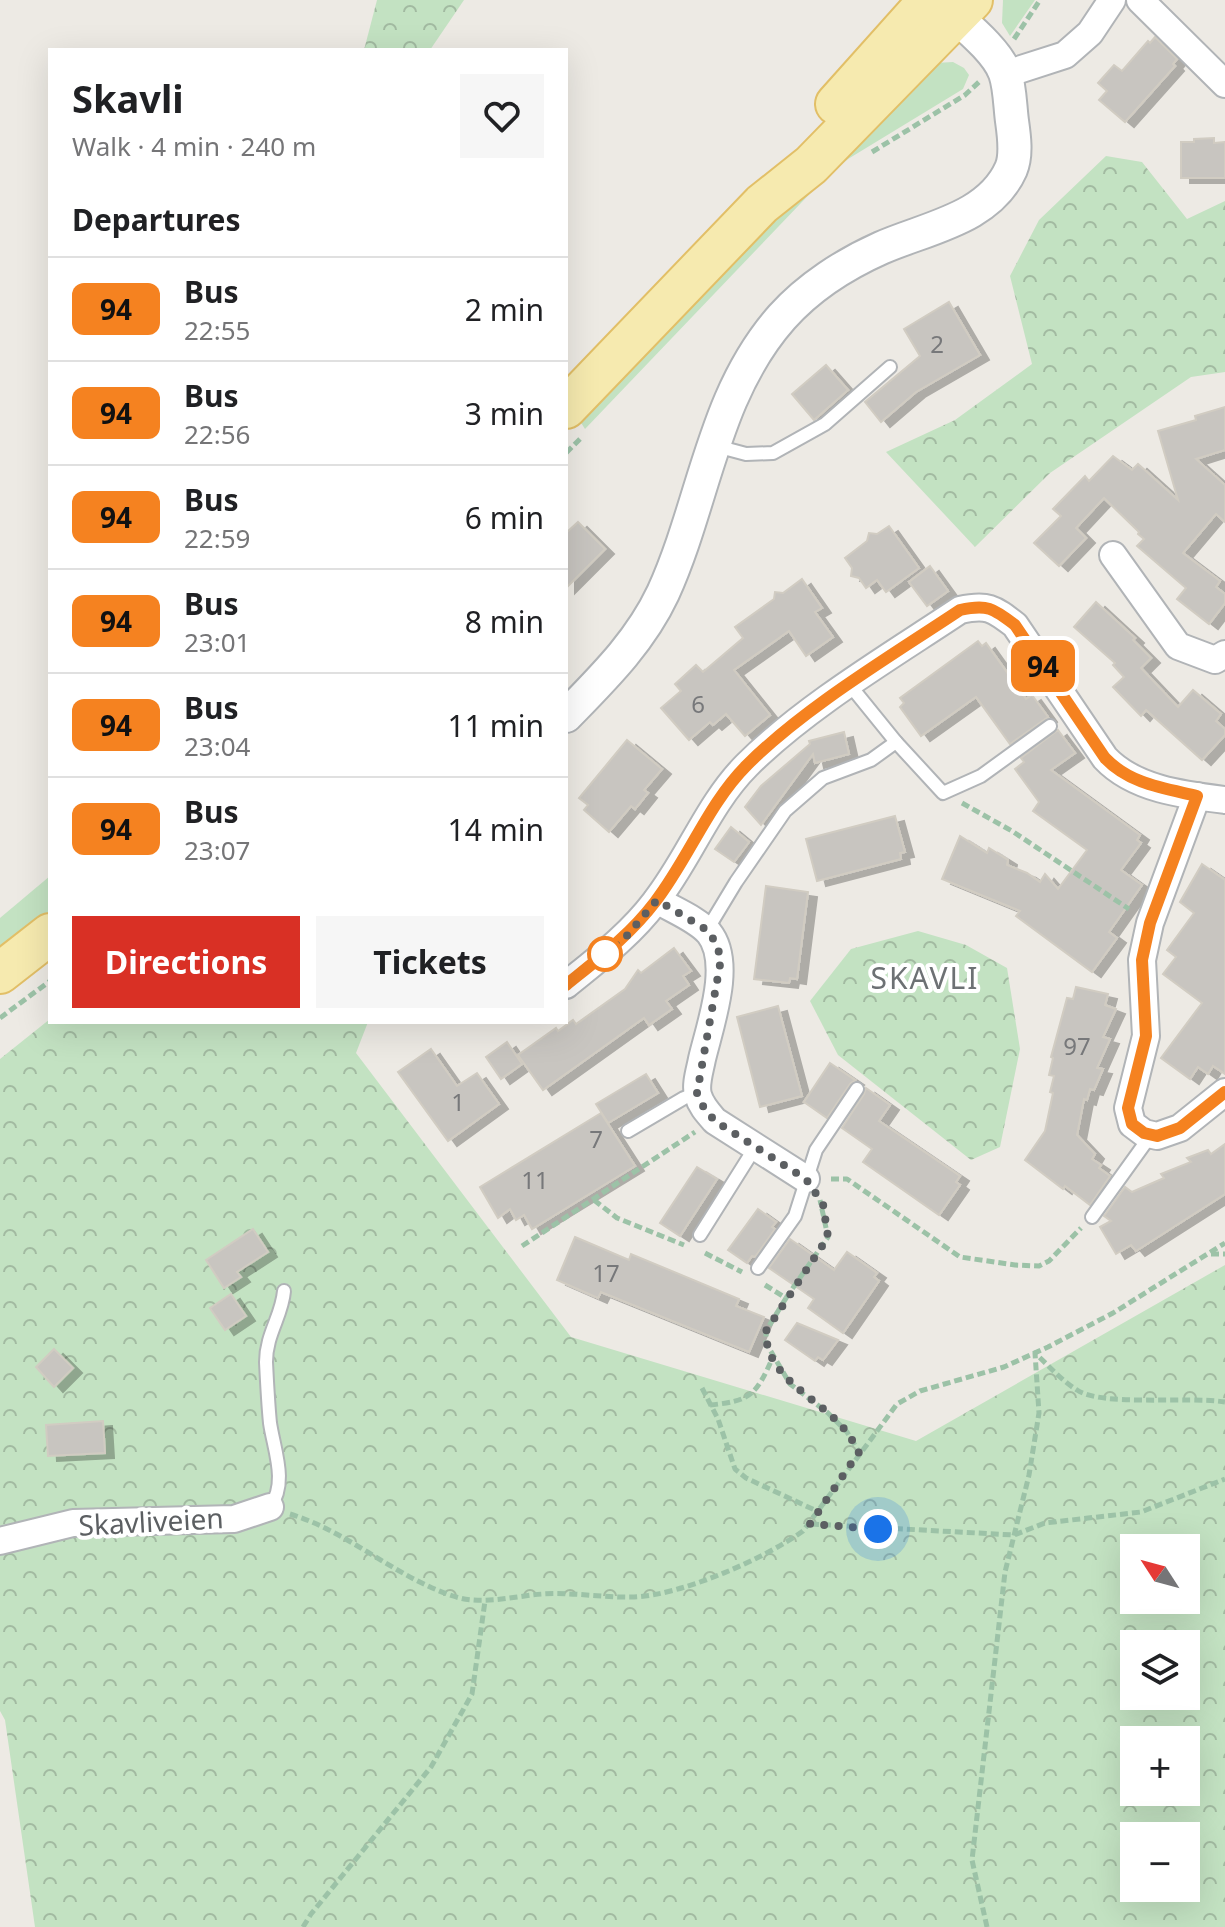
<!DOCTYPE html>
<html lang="en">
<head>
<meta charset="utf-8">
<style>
	:root { --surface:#fff; --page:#f6f6f6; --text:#202124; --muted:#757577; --line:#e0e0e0; --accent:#d93025 }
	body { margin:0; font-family:"Noto Sans",sans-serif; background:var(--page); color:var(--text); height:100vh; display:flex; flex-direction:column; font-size:30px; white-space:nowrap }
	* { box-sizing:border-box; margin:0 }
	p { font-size:26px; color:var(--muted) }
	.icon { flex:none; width:44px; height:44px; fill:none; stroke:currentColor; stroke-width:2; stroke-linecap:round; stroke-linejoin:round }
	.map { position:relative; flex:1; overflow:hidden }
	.sheet { position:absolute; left:48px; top:48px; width:520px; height:976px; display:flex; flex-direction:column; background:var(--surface); border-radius:0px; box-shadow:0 8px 32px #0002 }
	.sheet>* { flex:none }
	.badge { padding:0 16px; border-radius:12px; font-size:28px; line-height:52px }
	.needle { width:52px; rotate:306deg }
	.controls { position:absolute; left:1120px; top:1534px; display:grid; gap:16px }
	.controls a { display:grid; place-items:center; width:80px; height:80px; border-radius:0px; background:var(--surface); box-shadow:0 8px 32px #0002; font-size:40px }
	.you { position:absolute; width:40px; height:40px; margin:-20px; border:6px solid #fff; border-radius:50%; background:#1a73e8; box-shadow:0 0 0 12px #1a73e833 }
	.map>.badge { position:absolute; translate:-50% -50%; box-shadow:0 0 0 4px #fff }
	h2 { padding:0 24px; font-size:30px; line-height:72px }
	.round { display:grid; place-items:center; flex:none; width:84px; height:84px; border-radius:0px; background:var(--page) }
	.head { display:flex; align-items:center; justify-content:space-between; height:136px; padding:0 24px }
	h1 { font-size:38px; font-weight:700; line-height:60px }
	.action { display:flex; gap:16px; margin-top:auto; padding:16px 24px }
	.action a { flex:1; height:92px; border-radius:0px; background:var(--accent); color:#fff; font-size:32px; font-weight:700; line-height:92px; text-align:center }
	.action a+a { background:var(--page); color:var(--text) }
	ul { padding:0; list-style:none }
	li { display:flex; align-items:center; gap:24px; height:104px; padding:0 24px; border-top:2px solid var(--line) }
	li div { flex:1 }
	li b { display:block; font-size:30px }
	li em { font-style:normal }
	li .badge { min-width:88px; font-weight:700; text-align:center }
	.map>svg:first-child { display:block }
</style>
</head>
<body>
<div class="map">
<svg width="1225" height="1927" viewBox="0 0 1225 1927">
	<defs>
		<pattern id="forest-crowns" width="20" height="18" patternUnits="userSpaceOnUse" patternTransform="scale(2)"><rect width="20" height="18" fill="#c3e2c2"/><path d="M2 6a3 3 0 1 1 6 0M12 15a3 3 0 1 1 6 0" fill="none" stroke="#a2baa1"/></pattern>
		<filter id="shadow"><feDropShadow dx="9" dy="5" stdDeviation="0" flood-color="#0004"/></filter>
	</defs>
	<rect width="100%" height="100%" fill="#edeae4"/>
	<!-- grass -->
	<g fill="#c3e2c2">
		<polygon points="1003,0 1035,0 1010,36 1002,23"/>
		<polygon points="953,62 964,68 969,75 963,89 848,159 822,181 585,429 578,418 899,86 935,63"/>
		<polygon points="50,876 50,920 0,958 0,918"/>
	</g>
	<!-- forest -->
	<g fill="url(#forest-crowns)" fill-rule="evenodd">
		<polygon points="377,0 464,0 430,50 364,50"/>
		<polygon points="1106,156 1142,162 1187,219 1225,201 1225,372 1191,377 1050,473 975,547 886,452 955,420 1032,364 1010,276 1039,220"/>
		<polygon points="918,931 966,945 1007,968 1020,1049 1000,1147 971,1160 838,1055 810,1001 851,949"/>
		<path d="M50,1019V1022H368L356,1053L571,1337L916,1441L1225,1265V1927H35L5,1720L0,1711V1059ZM1134,1548H1186V1600H1134ZM1134,1644H1186V1696H1134ZM1134,1740H1186V1792H1134ZM1134,1836H1186V1888H1134Z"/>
	</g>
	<!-- building -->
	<g fill="#c8c5c0" stroke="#d1ccc2" stroke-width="2" filter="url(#shadow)">
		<polygon points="1155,37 1177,59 1173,64 1175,66 1125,122 1099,100 1107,91 1098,83 1114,65 1122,71 1148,41 1150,43"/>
		<polygon points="1214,138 1214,143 1225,142 1225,178 1181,178 1181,142 1194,142 1194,139"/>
		<polygon points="949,302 980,355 916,392 881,422 865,402 920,356 904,329"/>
		<polygon points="826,365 848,390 814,420 792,394"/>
		<polygon points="1225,407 1225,450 1196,459 1225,485 1225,522 1216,514 1183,553 1220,581 1216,587 1225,594 1225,603 1209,624 1177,599 1186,588 1137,546 1144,539 1138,534 1139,532 1104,498 1076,528 1086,538 1059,566 1034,543 1061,516 1053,509 1085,476 1089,481 1113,456 1132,470 1138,464 1178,500 1158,431 1196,420 1195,416"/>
		<polygon points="578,522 605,549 566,588 566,533"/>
		<polygon points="889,526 919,568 886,592 877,580 866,588 859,578 851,576 852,568 845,558 867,541 869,533 877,534"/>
		<polygon points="930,566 948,591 927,606 909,582"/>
		<polygon points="802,579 822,608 815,612 833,637 806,656 789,631 734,670 770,715 745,736 726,714 713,725 710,722 689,740 661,708 681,691 675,684 696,665 703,672 743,638 735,627 774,599 775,592 783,593"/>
		<polygon points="1096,602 1135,638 1133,640 1151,658 1141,668 1178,707 1193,690 1221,714 1216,721 1225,729 1225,735 1202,760 1146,710 1141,716 1113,687 1124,677 1113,665 1115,663 1074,627"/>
		<polygon points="978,641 982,646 986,643 1026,699 1032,695 1048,717 1010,744 976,697 921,736 900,707 904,703 900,698"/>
		<polygon points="1058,730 1075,753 1051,770 1140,835 1137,840 1141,843 1121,870 1142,885 1109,932 1117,938 1092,972 1016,916 1020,911 942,879 960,836 987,853 989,848 1008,860 1007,865 1027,873 1040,882 1045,874 1058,889 1087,850 1033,811 1039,802 1015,769 1024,762 1021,758"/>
		<polygon points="844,732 849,754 815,763 813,754 761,825 745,807 761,786 810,744 809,741"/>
		<polygon points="627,740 662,769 644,790 648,793 635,809 631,806 609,832 584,810 588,805 579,798"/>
		<polygon points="895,816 905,852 900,853 901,859 817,881 806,839"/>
		<polygon points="731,827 749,842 734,862 715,849"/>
		<polygon points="1202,864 1225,880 1225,1074 1213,1066 1208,1074 1198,1067 1190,1079 1161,1058 1202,1003 1163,974 1176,957 1167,950 1194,913 1180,902"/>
		<polygon points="766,886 808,892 797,979 790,978 789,983 754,979"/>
		<polygon points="674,948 691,971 683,976 689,985 666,1001 672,1009 649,1025 644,1018 543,1090 518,1055 556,1028 558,1031 573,1020 576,1024 625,989 638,970 641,973"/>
		<polygon points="1076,987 1108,994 1105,1005 1116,1009 1103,1037 1110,1039 1097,1068 1103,1069 1094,1090 1090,1089 1087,1100 1084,1099 1077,1135 1095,1154 1092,1159 1101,1165 1099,1168 1110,1176 1090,1205 1065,1186 1063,1189 1025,1160 1045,1131 1053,1093 1050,1092 1054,1076 1049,1075 1053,1058 1051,1057 1067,998 1073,999"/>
		<polygon points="778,1006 802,1096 760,1107 737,1017"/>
		<polygon points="507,1042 522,1064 501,1079 486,1057"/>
		<polygon points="431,1049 457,1086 477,1073 499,1104 448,1141 398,1072"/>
		<polygon points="830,1063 855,1080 850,1084 827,1118 804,1102"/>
		<polygon points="646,1074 658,1093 608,1123 596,1104"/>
		<polygon points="866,1088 890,1105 879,1121 960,1176 956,1182 960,1185 939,1215 863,1162 872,1149 842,1128 864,1094"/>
		<polygon points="601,1113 635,1166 532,1229 524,1215 516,1220 510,1209 498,1218 480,1187"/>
		<polygon points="1225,1144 1225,1194 1136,1251 1131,1245 1116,1254 1100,1227 1111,1221 1104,1216 1125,1187 1132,1192 1164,1178 1161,1174 1191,1162 1187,1158 1208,1150 1211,1154"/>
		<polygon points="697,1167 717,1179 680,1236 660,1223"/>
		<polygon points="758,1209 776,1222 772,1227 775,1229 755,1257 752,1256 747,1263 728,1250"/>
		<polygon points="253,1229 268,1252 237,1272 241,1277 224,1288 206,1260"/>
		<polygon points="575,1237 629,1260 631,1254 739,1299 736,1306 764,1317 749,1352 601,1292 598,1298 557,1280"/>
		<polygon points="790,1239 834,1270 847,1252 877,1273 874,1277 879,1281 843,1333 808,1308 814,1299 769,1268"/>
		<polygon points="231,1294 246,1316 225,1330 210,1308"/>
		<polygon points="797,1323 838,1340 823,1360 818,1357 815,1361 785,1340"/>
		<polygon points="54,1349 73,1368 54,1387 36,1367"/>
		<polygon points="103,1421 105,1453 48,1456 46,1425"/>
	</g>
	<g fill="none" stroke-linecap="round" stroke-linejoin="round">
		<!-- service casing -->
		<g stroke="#b1b4b7" stroke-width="16">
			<g id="service">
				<polyline points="716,446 746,454 773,453 825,424 890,367"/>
				<polyline points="849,684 896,742 943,793 981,776 1050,726"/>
				<polyline points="707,930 736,882 785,811 823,778 871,760 896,742"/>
				<polyline points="628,1131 684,1098 697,1093"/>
				<polyline points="1092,1217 1151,1135"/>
				<polyline points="700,1235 756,1146"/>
				<polyline points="758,1268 795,1216 816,1150 857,1089"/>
				<path d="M270,1507C288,1483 274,1450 270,1423C268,1403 267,1382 266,1362C266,1334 282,1316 284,1291"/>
			</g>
		</g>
		<!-- minor casing -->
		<g stroke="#b1b4b7" stroke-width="30">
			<g id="minor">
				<polyline points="1140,0 1225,84"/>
				<polyline points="1006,74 1065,55 1090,33 1112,0"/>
				<polyline points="1113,555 1178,646 1215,660 1225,654"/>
				<polyline points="1197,796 1150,923 1142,960 1146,1036 1128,1108 1132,1124 1144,1133 1157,1136 1180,1128 1225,1092"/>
				<path d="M657,900C673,910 697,919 709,933C733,963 710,1025 702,1059C700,1070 695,1084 698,1095C701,1106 708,1113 715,1121L806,1179"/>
				<path d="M566,985C598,959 630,935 655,902C689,859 708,804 747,765C805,707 891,656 960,610C987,604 993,608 1015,625L1105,758C1134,789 1184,795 1225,800"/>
				<polyline points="0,1541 73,1523 234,1519 270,1507"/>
			</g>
		</g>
		<!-- tertiary casing -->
		<g stroke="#b1b4b7" stroke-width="36">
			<path id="tertiary" d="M566,716C603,678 640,642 663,593C705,501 712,396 782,317C808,288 845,264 881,248C926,228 989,219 1011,169C1017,155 1014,135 1012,121C1010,106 1010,87 1005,73C996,48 959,21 940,2"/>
		</g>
		<!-- primary casing -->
		<g stroke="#e2bf67" stroke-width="44">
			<g id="primary">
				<polyline points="836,104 929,0"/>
				<polyline points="566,408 762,204 811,165 972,0"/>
				<polyline points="0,973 50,934"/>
			</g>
		</g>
		<!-- path -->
		<g stroke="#9cc2a7" stroke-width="5" stroke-dasharray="8 4" stroke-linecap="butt">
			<polyline points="1014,39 1040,0"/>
			<polyline points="872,152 965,95 980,81"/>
			<polyline points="566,453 580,439"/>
			<polyline points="962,803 1012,831 1129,909"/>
			<polyline points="0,1018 50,981"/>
			<polyline points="831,1179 847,1179 960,1257 1015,1265 1039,1266 1049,1261 1081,1228"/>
			<polyline points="594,1200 617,1218 684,1245"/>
			<polyline points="522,1246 695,1132"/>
			<polyline points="705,1253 742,1272"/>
			<polyline points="1211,1254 1225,1254"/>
			<polyline points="765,1285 786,1298 828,1237 820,1200"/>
			<polyline points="786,1298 766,1331 766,1343 790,1384 828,1413 847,1432 859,1452"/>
			<polyline points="702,1388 718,1419 735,1469 746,1478 819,1512"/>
			<path d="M710,1405C751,1401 756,1395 773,1357"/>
			<path d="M290,1514C349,1532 395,1577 453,1596C482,1606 513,1596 543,1594C574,1592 604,1598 634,1597C682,1595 764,1559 803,1531L897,1404L920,1391L1004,1367L1048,1347L1113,1313L1225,1243"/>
			<polyline points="811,1524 1014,1535 1045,1523 1141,1512 1225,1479"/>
			<polyline points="303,1927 311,1914 431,1767 472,1694 485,1601"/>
			<path d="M987,1927L972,1860L1005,1572L1029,1475L1039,1413L1035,1353C1048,1365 1062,1381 1077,1390C1103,1407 1188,1396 1225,1402"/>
		</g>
		<!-- service -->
		<use href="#service" stroke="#fff" stroke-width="12"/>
		<!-- minor -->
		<use href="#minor" stroke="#fff" stroke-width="26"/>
		<!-- tertiary -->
		<use href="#tertiary" stroke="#fff" stroke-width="32"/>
		<!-- primary -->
		<use href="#primary" stroke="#f6eaaf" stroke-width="40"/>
	</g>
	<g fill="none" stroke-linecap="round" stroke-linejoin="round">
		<!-- line casing -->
		<g stroke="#fff" stroke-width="18">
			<path id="line" d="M566,985C598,959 630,935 655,902C689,858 708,804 747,765C805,707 891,656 960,610C987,604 993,608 1015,625L1105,758C1130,784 1163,788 1197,796L1150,923L1142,960L1146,1036L1128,1108L1132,1124L1144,1133L1157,1136L1180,1128L1225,1092"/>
		</g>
		<!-- line -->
		<use href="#line" stroke="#f58220" stroke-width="12"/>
		<!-- walk -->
		<path stroke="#5c5f62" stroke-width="8" stroke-dasharray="0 14.4" d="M605,954L625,938L657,900L707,930L716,943L721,959L697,1093L704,1108L715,1121L806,1179L823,1204L828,1237L766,1331C765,1370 802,1390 828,1413C842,1424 851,1437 859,1452L810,1524L878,1529"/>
	</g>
	<!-- markers -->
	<circle fill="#fff" stroke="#f58220" stroke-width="4" cx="605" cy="954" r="16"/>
	<g text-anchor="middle" stroke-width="8" stroke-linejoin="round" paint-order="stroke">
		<!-- number labels -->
		<g font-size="24" fill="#77787a">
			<text x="937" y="353">2</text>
			<text x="698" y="713">6</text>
			<text x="1077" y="1055">97</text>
			<text x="458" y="1111">1</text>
			<text x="596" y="1148">7</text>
			<text x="535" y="1189">11</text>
			<text x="606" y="1282">17</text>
		</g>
		<!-- street labels -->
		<g font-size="28" fill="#5c5f62" stroke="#fff">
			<text transform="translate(151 1522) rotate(-3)" y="10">Skavliveien</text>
		</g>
		<!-- neighbourhood labels -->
		<g font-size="30" letter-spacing="2" fill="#6d7174" stroke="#fff">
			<text x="925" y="989">SKAVLI</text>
		</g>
	</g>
</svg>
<div class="controls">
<a><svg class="needle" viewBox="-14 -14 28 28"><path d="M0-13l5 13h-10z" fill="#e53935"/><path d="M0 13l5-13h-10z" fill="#757577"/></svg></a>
<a><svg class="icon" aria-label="layers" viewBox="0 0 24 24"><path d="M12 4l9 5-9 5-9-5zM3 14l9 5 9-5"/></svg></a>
<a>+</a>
<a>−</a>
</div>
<div class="you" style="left:878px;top:1529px"></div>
<b class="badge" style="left:1043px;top:666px;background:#f58220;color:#111">94</b>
<section class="sheet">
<div class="head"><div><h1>Skavli</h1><p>Walk · 4 min · 240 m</p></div><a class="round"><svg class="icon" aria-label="heart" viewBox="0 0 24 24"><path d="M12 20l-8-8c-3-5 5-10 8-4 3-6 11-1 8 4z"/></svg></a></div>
<h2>Departures</h2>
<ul>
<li><span class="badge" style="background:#f58220;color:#111">94</span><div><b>Bus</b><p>22:55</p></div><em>2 min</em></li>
<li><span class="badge" style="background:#f58220;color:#111">94</span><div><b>Bus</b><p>22:56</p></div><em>3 min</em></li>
<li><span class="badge" style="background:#f58220;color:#111">94</span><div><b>Bus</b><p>22:59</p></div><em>6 min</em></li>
<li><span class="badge" style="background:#f58220;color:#111">94</span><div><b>Bus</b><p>23:01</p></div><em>8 min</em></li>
<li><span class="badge" style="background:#f58220;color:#111">94</span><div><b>Bus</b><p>23:04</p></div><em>11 min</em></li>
<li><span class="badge" style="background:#f58220;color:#111">94</span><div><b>Bus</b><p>23:07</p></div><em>14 min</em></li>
</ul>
<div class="action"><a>Directions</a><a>Tickets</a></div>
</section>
</div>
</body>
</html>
